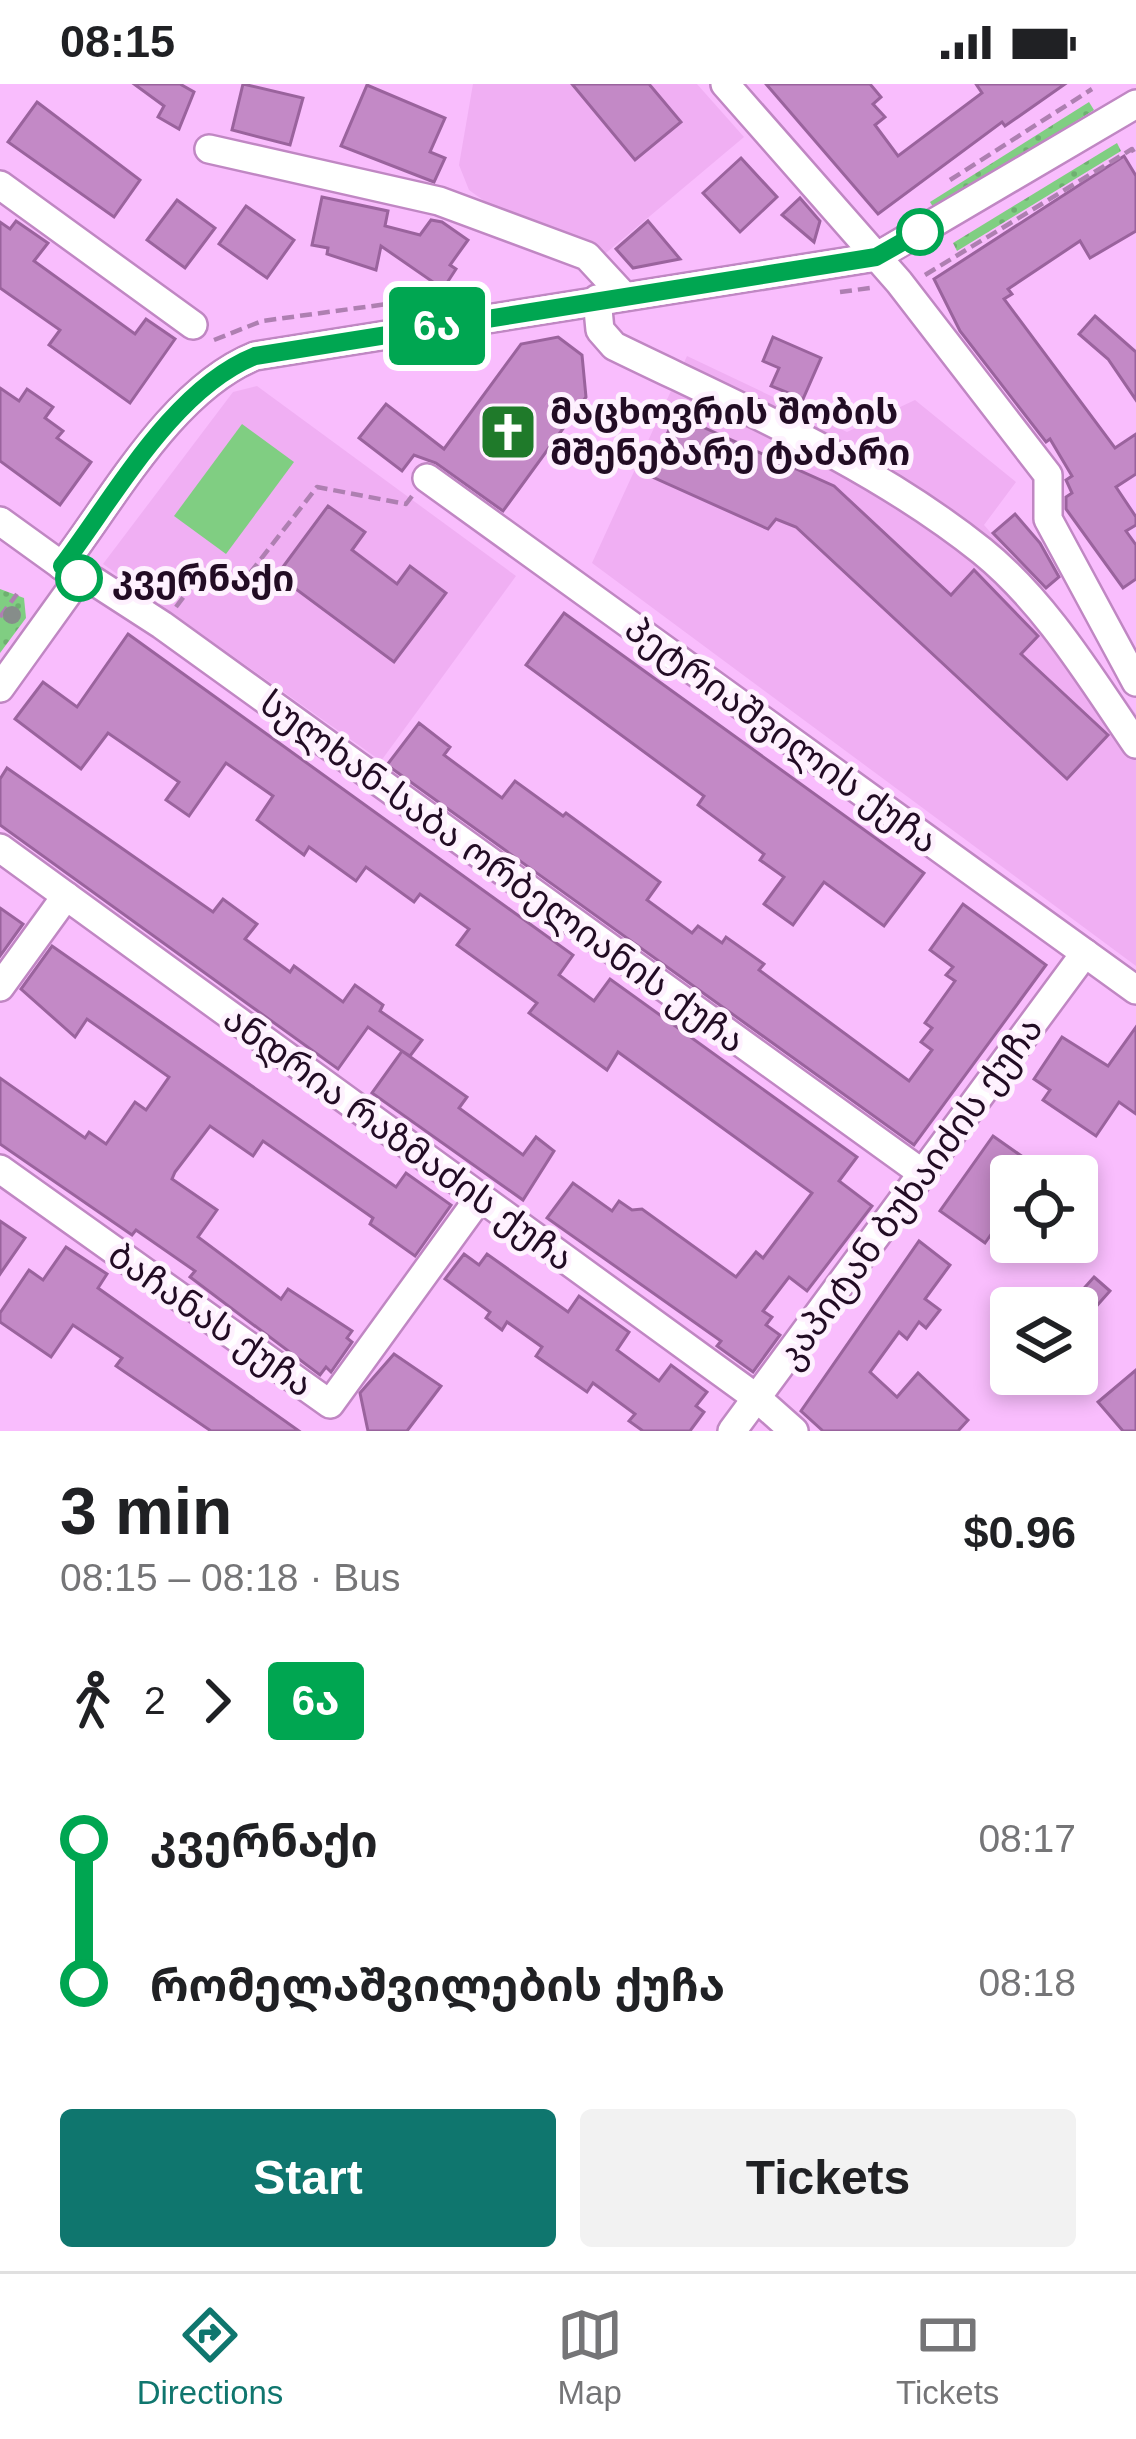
<!DOCTYPE html>
<html lang="en">
<head>
<meta charset="utf-8">
<style>
	:root { --surface:#fff; --page:#f2f2f2; --text:#202124; --muted:#757577; --line:#e0e0e0; --accent:#0f766e }
	body { margin:0; font-family:Helvetica,"Noto Sans Georgian",sans-serif; background:var(--page); color:var(--text); height:100vh; display:flex; flex-direction:column; font-size:45px; white-space:nowrap }
	* { box-sizing:border-box; margin:0 }
	p { font-size:39px; color:var(--muted) }
	.icon { flex:none; width:66px; height:66px; fill:none; stroke:currentColor; stroke-width:2; stroke-linecap:round; stroke-linejoin:round }
	.map { position:relative; height:1347px; overflow:hidden }
	.side { display:flex; flex-direction:column; background:var(--surface); flex:1 }
	.side>* { flex:none }
	.badge { padding:0 24px; border-radius:9px; font-size:42px; line-height:78px }
	.controls { position:absolute; left:990px; top:1071px; display:grid; gap:24px }
	.controls a { display:grid; place-items:center; width:108px; height:108px; border-radius:12px; background:var(--surface); box-shadow:0 6px 18px #0003; font-size:60px }
	.map>.badge { position:absolute; translate:-50% -50%; box-shadow:0 0 0 6px #fff }
	.legs { display:flex; align-items:center; gap:18px; height:132px; padding:0 60px; font-size:39px }
	.legs p { margin-inline-start:auto }
	.headline { display:flex; align-items:center; justify-content:space-between; height:204px; padding:0 60px }
	h1 { font-size:66px; font-weight:700; line-height:90px }
	.cta { display:flex; gap:24px; margin-top:auto; padding:24px 60px }
	.cta a { flex:1; height:138px; border-radius:12px; background:var(--accent); color:#fff; font-size:48px; font-weight:700; line-height:138px; text-align:center }
	.cta a+a { background:var(--page); color:var(--text) }
	ul { padding:0 60px; list-style:none }
	li { display:flex; align-items:center; gap:42px; height:144px; font-size:45px }
	li i { display:grid; place-items:center; width:18px; height:100%; margin:0 15px; background:currentColor }
	li i::after { content:''; width:30px; height:30px; margin:-15px; border:9px solid; border-radius:50%; background:var(--surface) }
	li p { margin-inline-start:auto }
	li:first-child i { background:linear-gradient(#0000 50%,currentColor 0) }
	li:last-child i { background:linear-gradient(currentColor 50%,#0000 0) }
	.status { display:flex; justify-content:space-between; align-items:center; height:84px; padding:0 60px; background:var(--surface); direction:ltr }
	.status svg { height:33px; fill:currentColor }
	.dock { display:flex; justify-content:space-around; align-items:center; height:168px; border-top:3px solid var(--line); background:var(--surface); font-size:33px; color:var(--muted) }
	.dock a { display:grid; justify-items:center; gap:6px }
	.dock .current { color:var(--accent) }
	.map>svg:first-child { display:block }
</style>
</head>
<body>
<div class="status"><b>08:15</b><svg viewBox="0 0 49 12"><path d="M0 12V9h3v3zM5 12V6h3v6zM10 12V3h3v9zM15 12V0h3v12zM26 1h20v11H26zM47 4h2v5h-2z"/></svg></div>
<div class="map">
<svg width="1136" height="1347" viewBox="0 0 1136 1347">
	<defs>
		<pattern id="grass-dots" width="8" height="8" patternUnits="userSpaceOnUse" patternTransform="scale(3)"><rect width="8" height="8" fill="#80ce82"/><path d="M2 2h.1M6 6h.1" fill="none" stroke="#6eb070" stroke-width="1.8" stroke-linecap="round"/></pattern>
	</defs>
	<rect width="100%" height="100%" fill="#f9bdfd"/>
	<!-- built -->
	<g fill="#f0aff3">
		<polygon points="473,0 697,0 744,53 606,169 494,124 469,106 459,81"/>
		<polygon points="687,272 847,348 915,316 1016,398 984,441 1061,527 1136,630 1136,882 592,479"/>
		<polygon points="257,302 516,492 381,677 103,480 233,308"/>
	</g>
	<!-- grass -->
	<g fill="url(#grass-dots)">
		<polygon points="1089,18 1094,26 935,126 930,118"/>
		<polygon points="1117,59 1121,67 957,167 953,159"/>
		<polygon points="0,505 24,514 26,534 0,569"/>
	</g>
	<!-- pitch -->
	<polygon fill="#80ce82" points="242,340 294,378 226,470 174,432"/>
	<!-- building -->
	<g fill="#c389c6" stroke="#9a639d" stroke-width="3">
		<polygon points="134,0 180,0 194,8 179,45 158,33 164,22"/>
		<polygon points="243,0 303,14 290,61 232,46"/>
		<polygon points="572,0 649,0 681,38 635,76"/>
		<polygon points="766,0 870,0 881,13 873,20 885,33 875,41 898,72 982,9 976,0 1065,0 1005,42 1002,38 878,130"/>
		<polygon points="367,1 445,34 430,68 445,74 434,98 341,62"/>
		<polygon points="37,18 140,96 114,133 8,58"/>
		<polygon points="1124,72 1136,92 1136,147 1090,174 1080,157 1008,205 1012,210 1004,215 1115,364 1136,350 1136,390 1116,403 1136,433 1136,441 1126,447 1136,461 1136,495 1123,504 1066,425 1066,413 1072,409 1066,396 1072,392 1050,355 1046,358 960,247 934,195"/>
		<polygon points="741,74 777,113 740,148 703,109"/>
		<polygon points="322,113 388,127 385,142 420,151 431,136 442,138 468,156 450,181 456,185 443,205 381,162 376,186 327,170 328,164 312,161"/>
		<polygon points="800,114 820,137 814,158 782,131"/>
		<polygon points="177,116 215,144 185,184 147,156"/>
		<polygon points="246,122 294,156 267,194 219,160"/>
		<polygon points="16,137 48,159 34,177 135,250 146,235 175,255 130,319 49,261 60,246 0,204 0,138 10,145"/>
		<polygon points="648,137 680,175 633,184 616,165"/>
		<polygon points="1095,232 1136,268 1136,316 1108,275 1079,250"/>
		<polygon points="558,253 582,271 586,313 503,427 436,379 414,371 402,387 359,354 386,320 444,365 521,260"/>
		<polygon points="773,253 821,274 803,315 771,302 779,284 763,277"/>
		<polygon points="0,304 19,317 27,305 53,323 45,334 63,347 57,354 91,378 60,421 0,377"/>
		<polygon points="676,331 834,402 951,511 974,486 1038,552 1021,570 1108,651 1067,695 796,443 776,435 768,445 648,391"/>
		<polygon points="328,422 365,448 352,466 397,500 410,482 446,509 394,578 277,491"/>
		<polygon points="1015,430 1040,459 1059,493 1046,504 993,449"/>
		<polygon points="564,529 924,789 884,842 824,798 793,841 764,820 784,793 760,776 764,770 698,721 704,712 526,581"/>
		<polygon points="128,550 573,871 559,891 594,917 610,895 857,1073 839,1097 872,1122 807,1207 789,1193 763,1227 772,1233 766,1241 780,1251 753,1288 717,1262 721,1257 547,1134 573,1099 612,1127 619,1117 632,1126 642,1125 736,1193 756,1168 763,1174 812,1109 618,968 607,986 529,929 537,919 457,861 469,845 420,810 414,818 366,783 356,797 309,763 304,771 257,736 273,712 226,679 189,732 166,716 179,698 108,649 81,685 15,635 43,598 77,623"/>
		<polygon points="419,639 450,663 444,671 502,714 515,697 563,732 566,729 660,798 647,816 692,849 698,842 722,859 726,853 764,880 759,886 909,997 932,966 921,958 932,944 925,939 955,897 946,891 953,883 930,866 963,820 1046,881 914,1061 387,681"/>
		<polygon points="7,684 213,828 223,815 257,840 245,855 290,888 294,882 343,918 355,901 383,921 380,927 422,956 410,972 402,967 467,1013 459,1024 523,1071 536,1053 554,1067 523,1116 372,1009 402,967 368,943 338,985 0,741 0,695"/>
		<polygon points="0,824 23,840 0,872"/>
		<polygon points="52,862 396,1103 406,1089 451,1121 415,1172 370,1140 373,1134 263,1057 253,1072 210,1042 175,1088 172,1095 217,1126 198,1153 281,1215 288,1205 352,1247 347,1254 352,1258 331,1288 326,1283 320,1291 190,1193 195,1187 136,1146 132,1151 0,1060 0,994 85,1054 89,1048 106,1060 135,1018 146,1026 169,993 87,935 75,953 21,905"/>
		<polygon points="1136,943 1136,1030 1119,1018 1096,1052 1043,1016 1050,1006 1034,995 1062,953 1108,982"/>
		<polygon points="993,1052 1050,1092 1011,1092 1011,1122 985,1159 940,1127"/>
		<polygon points="0,1137 25,1154 0,1190"/>
		<polygon points="919,1157 950,1181 925,1215 940,1226 926,1244 919,1238 907,1255 899,1248 870,1288 897,1313 918,1289 968,1336 958,1347 823,1347 801,1327"/>
		<polygon points="66,1163 107,1190 98,1204 299,1347 211,1347 116,1282 122,1274 73,1241 51,1273 0,1238 0,1229 29,1186 43,1196"/>
		<polygon points="464,1170 479,1181 487,1170 568,1228 579,1212 629,1248 617,1266 659,1297 671,1281 707,1308 696,1322 704,1328 690,1347 643,1347 629,1337 635,1330 593,1299 587,1308 536,1272 542,1263 507,1238 502,1246 486,1234 490,1228 445,1195"/>
		<polygon points="1094,1193 1110,1207 1093,1226 1078,1211"/>
		<polygon points="394,1270 441,1302 407,1347 368,1347 360,1309"/>
		<polygon points="1136,1286 1136,1347 1123,1347 1098,1318"/>
	</g>
	<g fill="none" stroke-linecap="round" stroke-linejoin="round">
		<!-- minor casing -->
		<g stroke="#c087c3" stroke-width="32">
			<g id="minor">
				<polyline points="725,0 899,198 1048,391 1048,435 1136,598"/>
				<polyline points="209,65 439,117 587,172 624,212"/>
				<polyline points="0,101 193,241"/>
				<path d="M597,215L600,246L614,262C739,323 872,379 982,467C1046,519 1090,593 1136,660"/>
				<polyline points="427,394 1136,906"/>
				<polyline points="0,437 79,494 0,604"/>
				<path d="M62,482C115,412 173,305 255,272L876,173L1136,20"/>
				<polyline points="79,494 94,497 162,541 922,1089"/>
				<polyline points="0,764 758,1315 794,1347"/>
				<polyline points="0,903 66,812"/>
				<polyline points="0,1085 330,1320 480,1113"/>
				<polyline points="732,1347 1085,869"/>
			</g>
		</g>
		<!-- path -->
		<g stroke="#ae7fb1" stroke-width="4.5" stroke-dasharray="12 6" stroke-linecap="butt">
			<polyline points="950,96 1092,5"/>
			<polyline points="925,191 1132,65 1136,72"/>
			<polyline points="840,208 870,204"/>
			<polyline points="214,256 262,237 461,210"/>
			<polyline points="176,523 194,499 243,498 317,403 406,420 412,412"/>
			<polyline points="0,533 17,510"/>
		</g>
		<!-- minor -->
		<use href="#minor" stroke="#fff" stroke-width="27"/>
	</g>
	<!-- trees -->
	<circle fill="#868d8a" cx="12" cy="531" r="9"/>
	<g fill="none" stroke-linecap="round" stroke-linejoin="round">
		<!-- line-1 casing -->
		<g stroke="#fff" stroke-width="27">
			<path id="line-1" d="M79,494L62,482C115,412 173,305 255,272L876,173L920,148"/>
		</g>
		<!-- line-1 -->
		<use href="#line-1" stroke="#00a651" stroke-width="18"/>
	</g>
	<!-- icons -->
	<defs>
		<g id="church-square" transform="scale(3)"><rect x="-9" y="-9" width="18" height="18" rx="4" fill="#1f7a2a" stroke="#fef1fe"/><path d="M-1.2-6h2.4v3.5h3.3v2.4h-3.3V6h-2.4V-.1h-3.3v-2.4h3.3Z" fill="#fff"/></g>
	</defs>
	<g fill-rule="evenodd">
		<use href="#church-square" x="508" y="348"/>
	</g>
	<!-- markers -->
	<g fill="#fff" stroke="#00a651" stroke-width="6">
		<circle cx="920" cy="148" r="21"/>
		<circle cx="79" cy="494" r="21"/>
	</g>
	<g text-anchor="middle" stroke-width="10" stroke-linejoin="round" paint-order="stroke">
		<!-- poi labels -->
		<g font-size="36" font-weight="bold" fill="#220c24" stroke="#fef1fe" text-anchor="start">
			<text x="550" y="340">მაცხოვრის შობის<tspan x="550" dy="41">მშენებარე ტაძარი</tspan></text>
		</g>
		<!-- stop labels -->
		<g font-size="36" font-weight="bold" fill="#220c24" stroke="#fef1fe" text-anchor="start">
			<text x="112" y="507">კვერნაქი</text>
		</g>
		<!-- street labels -->
		<g font-size="36" fill="#220c24" stroke="#fef1fe">
			<text transform="translate(782 650) rotate(36)" y="13">პეტრიაშვილის ქუჩა</text>
			<text transform="translate(503 787) rotate(36)" y="13">სულხან-საბა ორბელიანის ქუჩა</text>
			<text transform="translate(399 1054) rotate(36)" y="13">ანდრია რაზმაძის ქუჩა</text>
			<text transform="translate(909 1108) rotate(-54)" y="13">კაპიტან ბუხაიძის ქუჩა</text>
			<text transform="translate(211 1235) rotate(35)" y="13">ბაჩანას ქუჩა</text>
		</g>
	</g>
</svg>
<div class="controls">
<a><svg class="icon" aria-label="locate" viewBox="0 0 24 24"><circle cx="12" cy="12" r="6"/><path d="M12 2v4M12 18v4M2 12h4M18 12h4"/></svg></a>
<a><svg class="icon" aria-label="layers" viewBox="0 0 24 24"><path d="M12 4l9 5-9 5-9-5zM3 14l9 5 9-5"/></svg></a>
</div>
<b class="badge" style="left:437px;top:242px;background:#00a651;color:#fff">6ა</b>
</div>
<section class="side">
<div class="headline"><div><h1>3 min</h1><p>08:15 – 08:18 · Bus</p></div><b>$0.96</b></div>
<div class="legs"><svg class="icon" aria-label="walk" viewBox="0 0 24 24"><circle cx="13" cy="4" r="2"/><path d="M13 8l-2 6 4 7M11 14l-3 7M7 12l3-4h3l4 4"/></svg>2<svg class="icon" aria-label="forward" viewBox="0 0 24 24"><path d="M9 5l7 7-7 7"/></svg><b class="badge" style="background:#00a651;color:#fff">6ა</b></div>
<ul>
<li><i style="color:#00a651"></i><b>კვერნაქი</b><p>08:17</p></li>
<li><i style="color:#00a651"></i><b>რომელაშვილების ქუჩა</b><p>08:18</p></li>
</ul>
<div class="cta"><a>Start</a><a>Tickets</a></div>
</section>
<nav class="dock">
<a class="current"><svg class="icon" aria-label="directions" viewBox="0 0 24 24"><path d="M12 3l9 9-9 9-9-9zM9 14v-3h6M13 9l2 2-2 2"/></svg>Directions</a>
<a><svg class="icon" aria-label="map" viewBox="0 0 24 24"><path d="M3 6l6-2 6 2 6-2v14l-6 2-6-2-6 2zM9 4v14M15 6v14"/></svg>Map</a>
<a><svg class="icon" aria-label="tickets" viewBox="0 0 24 24"><path d="M3 7h18v10H3zM15 7v10"/></svg>Tickets</a>
</nav>
</body>
</html>
